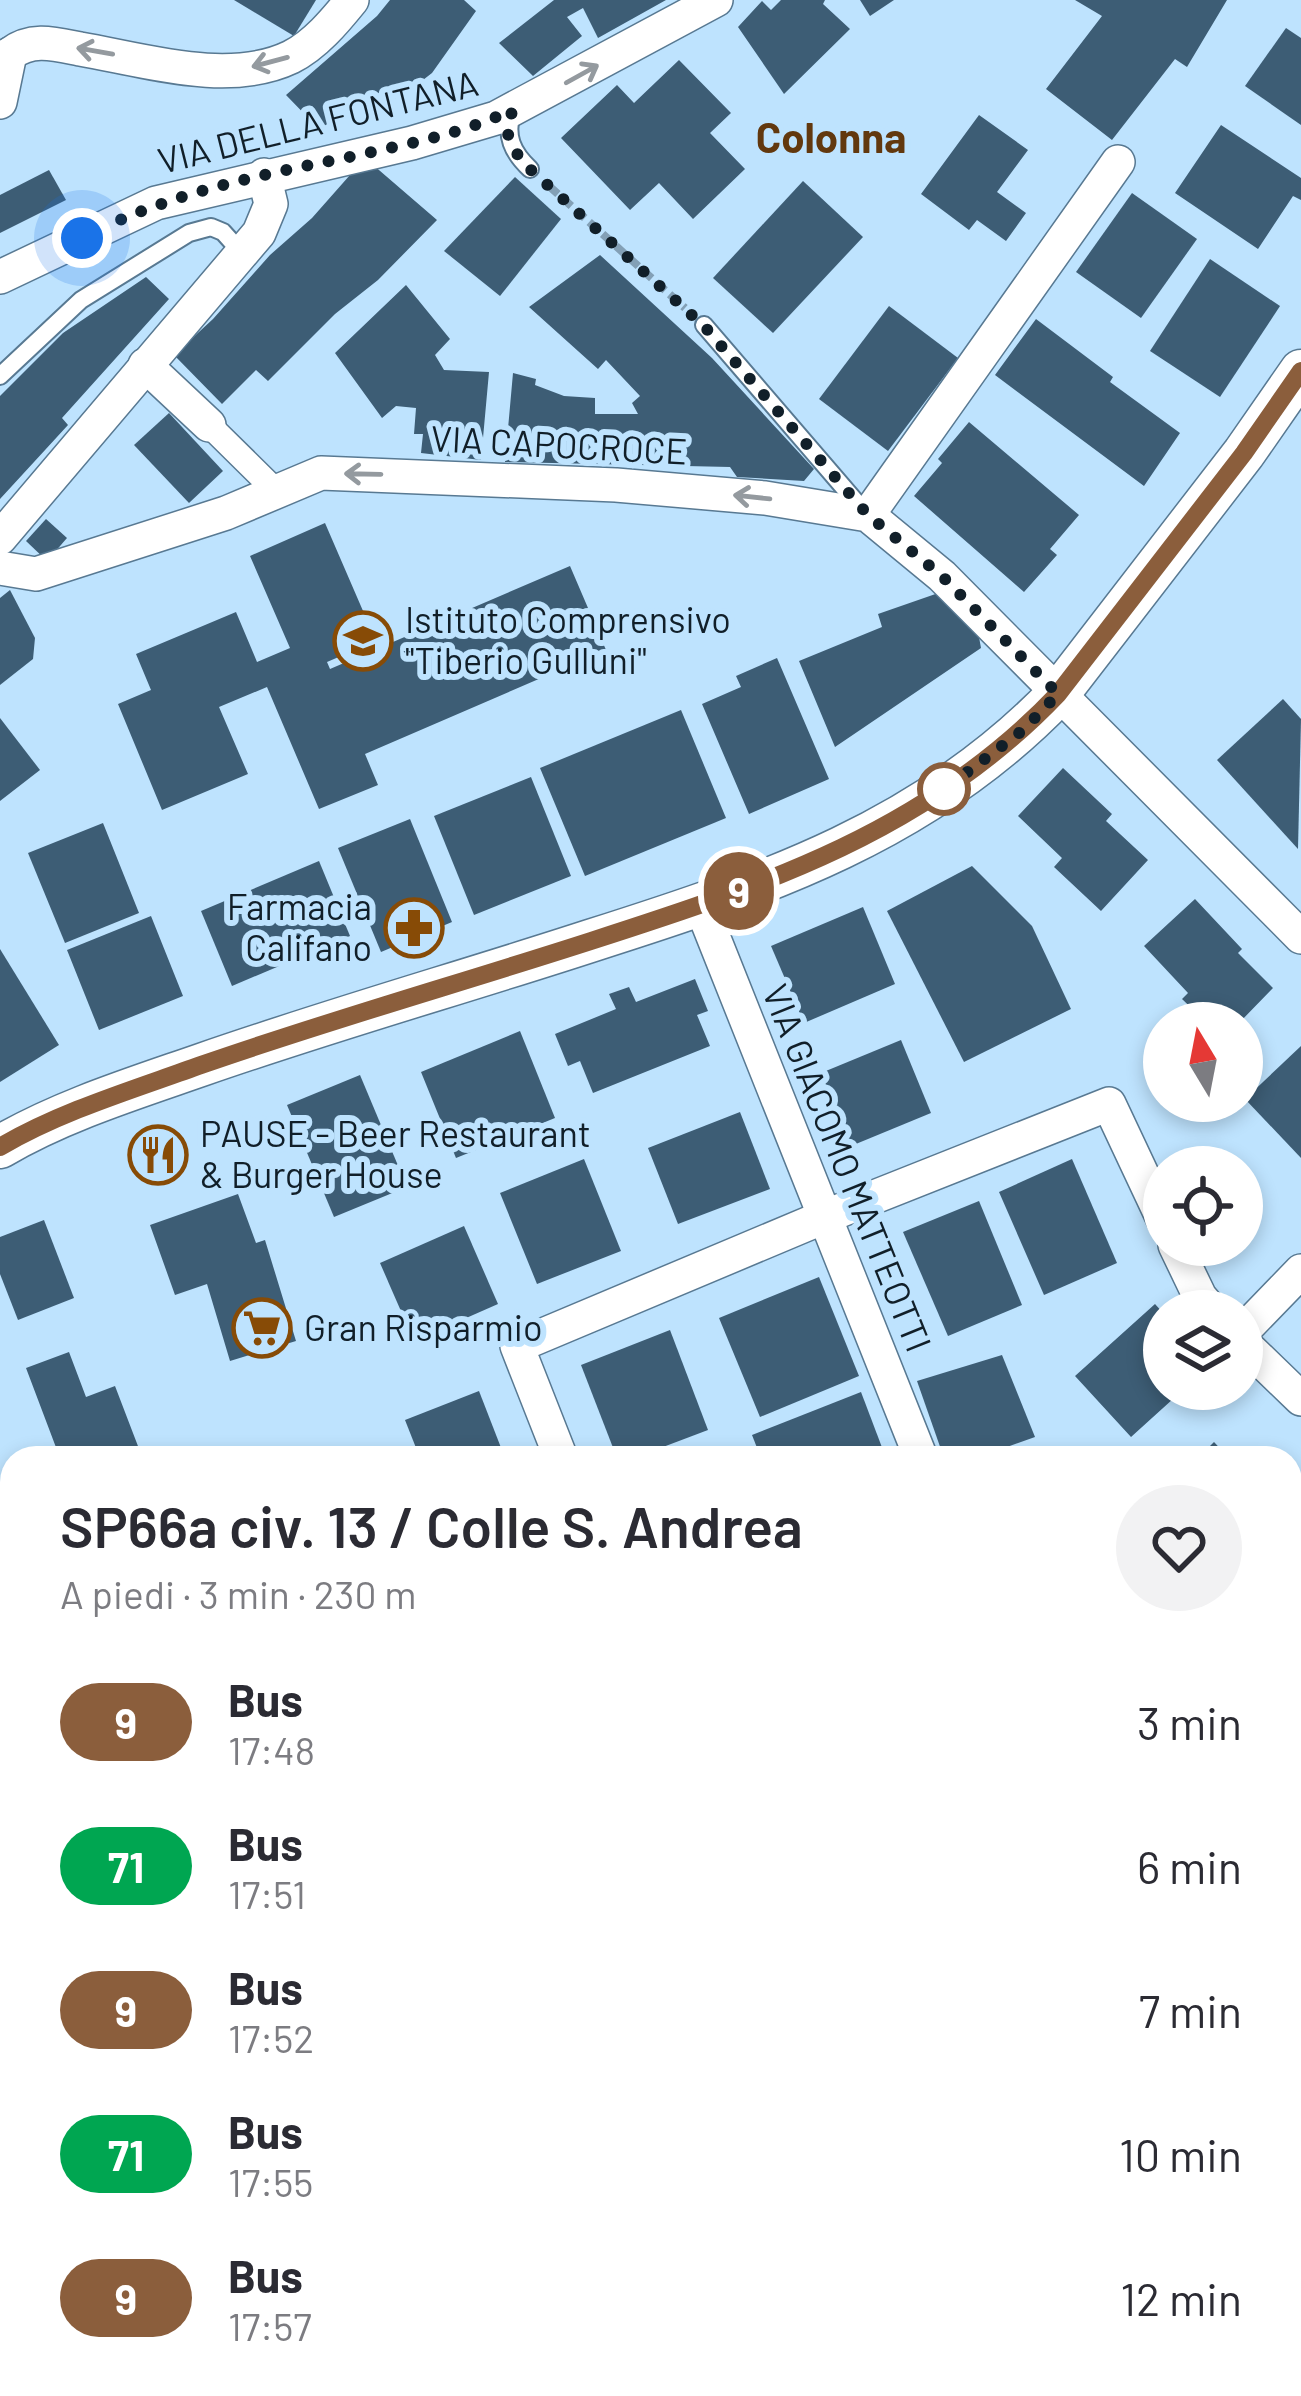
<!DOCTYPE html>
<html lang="it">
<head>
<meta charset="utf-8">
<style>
	:root { --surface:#fff; --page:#f2f2f3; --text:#2b2b33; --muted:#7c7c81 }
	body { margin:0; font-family:Barlow,sans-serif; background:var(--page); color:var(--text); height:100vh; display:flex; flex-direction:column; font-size:45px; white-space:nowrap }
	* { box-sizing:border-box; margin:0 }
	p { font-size:39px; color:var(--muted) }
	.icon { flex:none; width:66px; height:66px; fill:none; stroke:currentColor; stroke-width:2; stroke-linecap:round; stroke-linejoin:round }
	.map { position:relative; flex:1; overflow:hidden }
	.side { position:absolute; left:0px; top:1446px; width:1302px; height:951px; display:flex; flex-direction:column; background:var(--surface); border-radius:36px 36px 0 0; box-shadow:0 6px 18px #0003 }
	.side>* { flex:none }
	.badge { padding:0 24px; border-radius:39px; font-size:42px; line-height:78px }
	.needle { width:78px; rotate:350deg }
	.tools { position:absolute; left:1143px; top:1002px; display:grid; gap:24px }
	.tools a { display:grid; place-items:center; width:120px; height:120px; border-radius:50%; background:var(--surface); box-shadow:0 6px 18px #0003; font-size:60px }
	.you { position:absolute; width:60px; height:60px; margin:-30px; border:9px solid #fff; border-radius:50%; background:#1a73e8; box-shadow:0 0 0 18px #1a73e833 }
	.map>.badge { position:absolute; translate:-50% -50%; box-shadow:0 0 0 6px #fff }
	.round { display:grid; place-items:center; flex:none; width:126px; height:126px; border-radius:63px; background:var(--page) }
	.summary { display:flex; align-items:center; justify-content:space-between; height:204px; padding:0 60px }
	h1 { font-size:57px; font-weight:600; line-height:90px }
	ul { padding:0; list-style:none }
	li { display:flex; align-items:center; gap:36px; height:144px; padding:0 60px }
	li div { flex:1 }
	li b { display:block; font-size:45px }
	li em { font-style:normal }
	li .badge { min-width:132px; font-weight:700; text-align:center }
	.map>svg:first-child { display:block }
</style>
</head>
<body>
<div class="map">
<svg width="1301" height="2396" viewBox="0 0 1301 2396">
	<rect width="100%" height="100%" fill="#bee3fe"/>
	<!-- building -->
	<g fill="#3d5d75">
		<polygon points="234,0 316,0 294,36"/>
		<polygon points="390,0 464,0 476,11 432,73 397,100 387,88 319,129 286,95 377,16"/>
		<polygon points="554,0 666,0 598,38 583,8 567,17 582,36 533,76 499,43"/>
		<polygon points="781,0 825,0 823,4 850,29 784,94 738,27 762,1 771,10"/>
		<polygon points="860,0 894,0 870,16"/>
		<polygon points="1075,0 1227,0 1187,67 1175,59 1112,140 1046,89 1102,16"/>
		<polygon points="1286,28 1301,38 1301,125 1245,86"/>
		<polygon points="679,60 731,113 710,133 745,169 693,219 659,183 630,210 561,138 617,85 634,103"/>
		<polygon points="979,115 1028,150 997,192 1026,213 1006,241 977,220 969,230 921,194"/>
		<polygon points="1221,125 1301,178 1301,200 1293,196 1258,249 1175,193"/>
		<polygon points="365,158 437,220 378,280 335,314 268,381 256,370 222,404 174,355 213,319 270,255 312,218"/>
		<polygon points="49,170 66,200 0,233 0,195"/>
		<polygon points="515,177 561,219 500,296 444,251"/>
		<polygon points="803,181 863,237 773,333 713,278"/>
		<polygon points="1132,193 1197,239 1141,318 1076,272"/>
		<polygon points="600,255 712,358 814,469 804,481 737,477 730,467 505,462 513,373 536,379 535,385 564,396 595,398 595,414 638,414 632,403 640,396 606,360 598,369 529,307"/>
		<polygon points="1210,259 1280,306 1220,397 1150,351"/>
		<polygon points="146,277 169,299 62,418 68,425 0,499 0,396 63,333"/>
		<polygon points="406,285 450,339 435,355 444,370 489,372 481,460 421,453 423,434 414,434 416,408 396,406 382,418 335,353"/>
		<polygon points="889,306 958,358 888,451 819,399"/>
		<polygon points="1036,319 1113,377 1110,382 1180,433 1144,486 995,375"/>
		<polygon points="169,413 223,471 189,503 134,445"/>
		<polygon points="969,422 1079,515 1050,549 1057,555 1024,592 914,496 942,463 938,459"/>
		<polygon points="46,519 67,538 47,561 26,541"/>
		<polygon points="325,523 376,641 327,662 330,669 570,566 606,650 365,754 378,785 319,809 267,687 219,707 248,774 162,810 118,704 151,690 136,654 236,612 257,662 290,648 250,556"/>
		<polygon points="10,590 35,638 33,659 0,685 0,598"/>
		<polygon points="947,590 977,626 981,648 835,747 799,661 882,627 878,614"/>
		<polygon points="777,658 829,779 749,814 702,704 741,687 736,676"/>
		<polygon points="1283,699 1301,719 1298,849 1217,760"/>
		<polygon points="681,710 726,818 585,876 540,768"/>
		<polygon points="0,718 40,770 0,801"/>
		<polygon points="1063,768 1112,814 1106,821 1148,860 1101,911 1054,867 1062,858 1018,816"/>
		<polygon points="531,777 571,876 474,915 434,816"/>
		<polygon points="410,819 452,922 381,952 338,848"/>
		<polygon points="103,823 139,913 65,943 28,853"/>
		<polygon points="319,861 350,936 232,986 201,911"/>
		<polygon points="972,866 1032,926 1071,1009 964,1062 887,911"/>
		<polygon points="1195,899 1242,949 1238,953 1273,988 1239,1023 1207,1023 1182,999 1188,993 1144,946"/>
		<polygon points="863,907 895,984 804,1023 771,946"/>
		<polygon points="151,916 183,996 99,1030 67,950"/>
		<polygon points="0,949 59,1045 0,1082"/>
		<polygon points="695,979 708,1011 697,1015 710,1046 593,1093 580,1061 568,1066 555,1034 616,1009 609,994 629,987 636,1002"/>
		<polygon points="520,1031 555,1118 456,1158 421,1072"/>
		<polygon points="901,1040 931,1113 851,1146 821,1073"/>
		<polygon points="1301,1046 1301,1158 1245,1099"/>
		<polygon points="360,1075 407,1187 334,1217 287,1105"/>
		<polygon points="740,1112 770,1189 678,1224 648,1148"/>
		<polygon points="584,1159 621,1251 537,1284 500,1193"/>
		<polygon points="1072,1159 1117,1263 1044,1295 999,1192"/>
		<polygon points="238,1194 256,1243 265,1240 296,1341 230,1361 207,1284 175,1295 150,1225"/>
		<polygon points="979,1201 1022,1305 948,1336 903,1232"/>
		<polygon points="44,1220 74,1298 18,1320 0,1274 0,1237"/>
		<polygon points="464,1226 498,1304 414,1341 380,1263"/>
		<polygon points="819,1277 859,1376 760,1417 719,1318"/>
		<polygon points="1155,1304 1164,1314 1164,1389 1184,1389 1131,1437 1075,1376"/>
		<polygon points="670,1330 708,1430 634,1458 617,1458 581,1365"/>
		<polygon points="69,1352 86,1397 115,1386 141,1454 131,1458 60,1458 26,1368"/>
		<polygon points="1002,1355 1035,1437 976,1458 944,1458 917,1381"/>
		<polygon points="479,1391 505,1458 420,1458 405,1420"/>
		<polygon points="861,1392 886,1458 761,1458 752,1435"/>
		<polygon points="1214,1442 1229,1458 1198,1458"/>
		<polygon points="1301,1655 1301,1758 1290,1747 1290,1666"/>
		<polygon points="1290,2080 1301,2091 1301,2181 1290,2171"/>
		<polygon points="1290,2335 1301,2346 1301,2356 1290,2367"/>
		<polygon points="426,2385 582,2385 586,2396 430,2396"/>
		<polygon points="1084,2385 1169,2385 1180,2396 1074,2396"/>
	</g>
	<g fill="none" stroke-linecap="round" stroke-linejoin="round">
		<!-- service casing -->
		<g stroke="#587992" stroke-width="20">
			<g id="service">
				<path d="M512,112C505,136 512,152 530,169"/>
				<polyline points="704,325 863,510"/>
				<polyline points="0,376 81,300 189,233 211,227 223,232 241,252"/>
			</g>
		</g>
		<!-- pedestrian casing -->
		<g stroke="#587992" stroke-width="27">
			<polyline id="pedestrian" points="209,425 277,492"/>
		</g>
		<!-- minor casing -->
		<g stroke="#587992" stroke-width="36">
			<g id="minor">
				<path d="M10,54C32,37 55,44 80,49C144,60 229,87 291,57C315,45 335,21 352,0"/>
				<polyline points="0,102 10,54"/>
				<polyline points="0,277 156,203 412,143 496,118 716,0"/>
				<polyline points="145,365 209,425"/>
				<polyline points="868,515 1118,162"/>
				<polyline points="0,538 259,233 271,204 264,175"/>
				<polyline points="0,568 36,574 226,513 321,473 616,485 765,498 868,515 942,576 1301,937"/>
				<polyline points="701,906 921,1458"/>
				<polyline points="1175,1245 1200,1297 1212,1311"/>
				<polyline points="1242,1332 1301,1271"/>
				<polyline points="1242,1342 1301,1399"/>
				<polyline points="561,1458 517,1346 824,1217 1109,1104 1164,1221"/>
				<polyline points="0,1591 12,1588"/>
				<polyline points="1290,1825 1301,1835"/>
				<polyline points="1290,2256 1301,2266"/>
				<polyline points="333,2385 337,2396"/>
				<polyline points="819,2385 824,2396"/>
				<polyline points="981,2385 992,2396"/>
			</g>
		</g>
		<!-- tertiary casing -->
		<g stroke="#587992" stroke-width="45">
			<path id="tertiary" d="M0,1147C61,1111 135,1088 201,1065C330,1020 461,983 590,941C766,885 927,831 1058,694L1244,453L1301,371"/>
		</g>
		<!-- path -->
		<polyline stroke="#83a0b6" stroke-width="8" stroke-dasharray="12 6" stroke-linecap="butt" points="549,186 685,308"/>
		<!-- service -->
		<use href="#service" stroke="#fff" stroke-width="16"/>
		<!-- pedestrian -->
		<use href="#pedestrian" stroke="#fff" stroke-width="24"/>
		<!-- minor -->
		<use href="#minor" stroke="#fff" stroke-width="33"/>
		<!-- tertiary -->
		<use href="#tertiary" stroke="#fff" stroke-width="42"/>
	</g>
	<!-- one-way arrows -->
	<defs><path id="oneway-shaft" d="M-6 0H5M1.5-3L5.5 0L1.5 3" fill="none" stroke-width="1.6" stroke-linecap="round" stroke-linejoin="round" transform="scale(3)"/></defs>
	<g stroke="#949a9f">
		<use href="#oneway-shaft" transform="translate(95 51) rotate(-170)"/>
		<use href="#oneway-shaft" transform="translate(270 62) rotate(165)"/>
		<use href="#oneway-shaft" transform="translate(582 74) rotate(-29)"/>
		<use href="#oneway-shaft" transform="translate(363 474) rotate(-179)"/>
		<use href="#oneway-shaft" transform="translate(752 497) rotate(-174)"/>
	</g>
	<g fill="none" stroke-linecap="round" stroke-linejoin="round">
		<!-- line casing -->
		<g stroke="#fff" stroke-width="27">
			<path id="line" d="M0,1147C61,1111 135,1089 201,1065C330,1020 461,983 591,941C765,885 928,831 1058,694L1244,453L1301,371"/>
		</g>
		<!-- line -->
		<use href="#line" stroke="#8b5e3c" stroke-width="18"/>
		<!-- walk -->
		<path stroke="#111f29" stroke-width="12" stroke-dasharray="0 21.6" d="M82,238C171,192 257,176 354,156C407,144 462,134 512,110L508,136L521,161L704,326L868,515L942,576L1058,694L1023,730L932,799L944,789"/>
	</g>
	<!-- icons -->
	<defs>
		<g id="school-ring" transform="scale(3)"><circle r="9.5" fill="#bee3fe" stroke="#874b06" stroke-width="1.5"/><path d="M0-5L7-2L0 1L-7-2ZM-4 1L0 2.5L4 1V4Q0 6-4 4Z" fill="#874b06"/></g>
		<g id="pharmacy-ring" transform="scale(3)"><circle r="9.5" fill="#bee3fe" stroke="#874b06" stroke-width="1.5"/><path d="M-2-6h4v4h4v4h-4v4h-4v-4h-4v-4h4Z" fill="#874b06"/></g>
		<g id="restaurant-ring" transform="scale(3)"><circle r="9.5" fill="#bee3fe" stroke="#874b06" stroke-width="1.5"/><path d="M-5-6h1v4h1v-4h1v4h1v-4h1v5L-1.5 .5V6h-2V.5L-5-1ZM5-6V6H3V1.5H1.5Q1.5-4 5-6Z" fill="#874b06"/></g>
		<g id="supermarket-ring" transform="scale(3)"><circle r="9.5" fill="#bee3fe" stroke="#874b06" stroke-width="1.5"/><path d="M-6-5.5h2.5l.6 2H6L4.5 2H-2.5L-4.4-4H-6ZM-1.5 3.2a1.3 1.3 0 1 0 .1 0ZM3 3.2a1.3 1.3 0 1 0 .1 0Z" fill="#874b06"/></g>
	</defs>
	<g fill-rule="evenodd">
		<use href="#school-ring" x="363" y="641"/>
		<use href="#pharmacy-ring" x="414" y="928"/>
		<use href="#restaurant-ring" x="158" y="1155"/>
		<use href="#supermarket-ring" x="262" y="1328"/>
	</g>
	<!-- markers -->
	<circle fill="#fff" stroke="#8b5e3c" stroke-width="6" cx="944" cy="789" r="24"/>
	<g text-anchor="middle" stroke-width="12" stroke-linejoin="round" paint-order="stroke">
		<!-- street labels -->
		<g font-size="36" fill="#111f29" stroke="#bee3fe">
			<text transform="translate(318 122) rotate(-14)" y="13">VIA DELLA FONTANA</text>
			<text transform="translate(559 445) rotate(3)" y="13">VIA CAPOCROCE</text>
			<text transform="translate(847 1168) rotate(68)" y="13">VIA GIACOMO MATTEOTTI</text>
		</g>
		<!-- poi labels -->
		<g font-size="36" fill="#111f29" stroke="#bee3fe" text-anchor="start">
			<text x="405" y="633">Istituto Comprensivo<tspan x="405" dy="41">"Tiberio Gulluni"</tspan></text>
			<text x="372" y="920" text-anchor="end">Farmacia<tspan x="372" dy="41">Califano</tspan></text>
			<text x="200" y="1147">PAUSE - Beer Restaurant<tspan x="200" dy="41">&amp; Burger House</tspan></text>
			<text x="304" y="1341">Gran Risparmio</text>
		</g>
		<!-- quarter labels -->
		<g font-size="42" font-weight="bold" fill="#62380e" stroke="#bee3fe">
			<text x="831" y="153">Colonna</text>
		</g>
	</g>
</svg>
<div class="tools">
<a><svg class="needle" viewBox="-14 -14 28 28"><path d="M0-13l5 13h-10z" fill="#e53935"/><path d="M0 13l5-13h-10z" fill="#7c7c81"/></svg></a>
<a><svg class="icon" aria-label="locate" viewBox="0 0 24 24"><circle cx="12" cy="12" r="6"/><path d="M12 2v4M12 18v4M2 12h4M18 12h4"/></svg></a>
<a><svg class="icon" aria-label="layers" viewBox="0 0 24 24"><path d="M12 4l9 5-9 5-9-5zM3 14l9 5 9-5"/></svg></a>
</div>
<div class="you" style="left:82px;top:238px"></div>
<b class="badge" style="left:739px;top:891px;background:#8b5e3c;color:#fff">9</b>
<section class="side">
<div class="summary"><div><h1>SP66a civ. 13 / Colle S. Andrea</h1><p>A piedi · 3 min · 230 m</p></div><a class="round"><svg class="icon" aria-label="heart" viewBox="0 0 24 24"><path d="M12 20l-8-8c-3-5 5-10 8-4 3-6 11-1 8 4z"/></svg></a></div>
<ul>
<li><span class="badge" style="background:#8b5e3c;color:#fff">9</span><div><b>Bus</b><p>17:48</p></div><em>3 min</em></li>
<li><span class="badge" style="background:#00a651;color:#fff">71</span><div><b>Bus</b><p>17:51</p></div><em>6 min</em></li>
<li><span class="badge" style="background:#8b5e3c;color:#fff">9</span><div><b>Bus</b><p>17:52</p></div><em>7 min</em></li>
<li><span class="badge" style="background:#00a651;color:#fff">71</span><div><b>Bus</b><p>17:55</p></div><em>10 min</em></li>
<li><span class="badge" style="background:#8b5e3c;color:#fff">9</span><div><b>Bus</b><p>17:57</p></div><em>12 min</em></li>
</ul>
</section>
</div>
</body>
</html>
